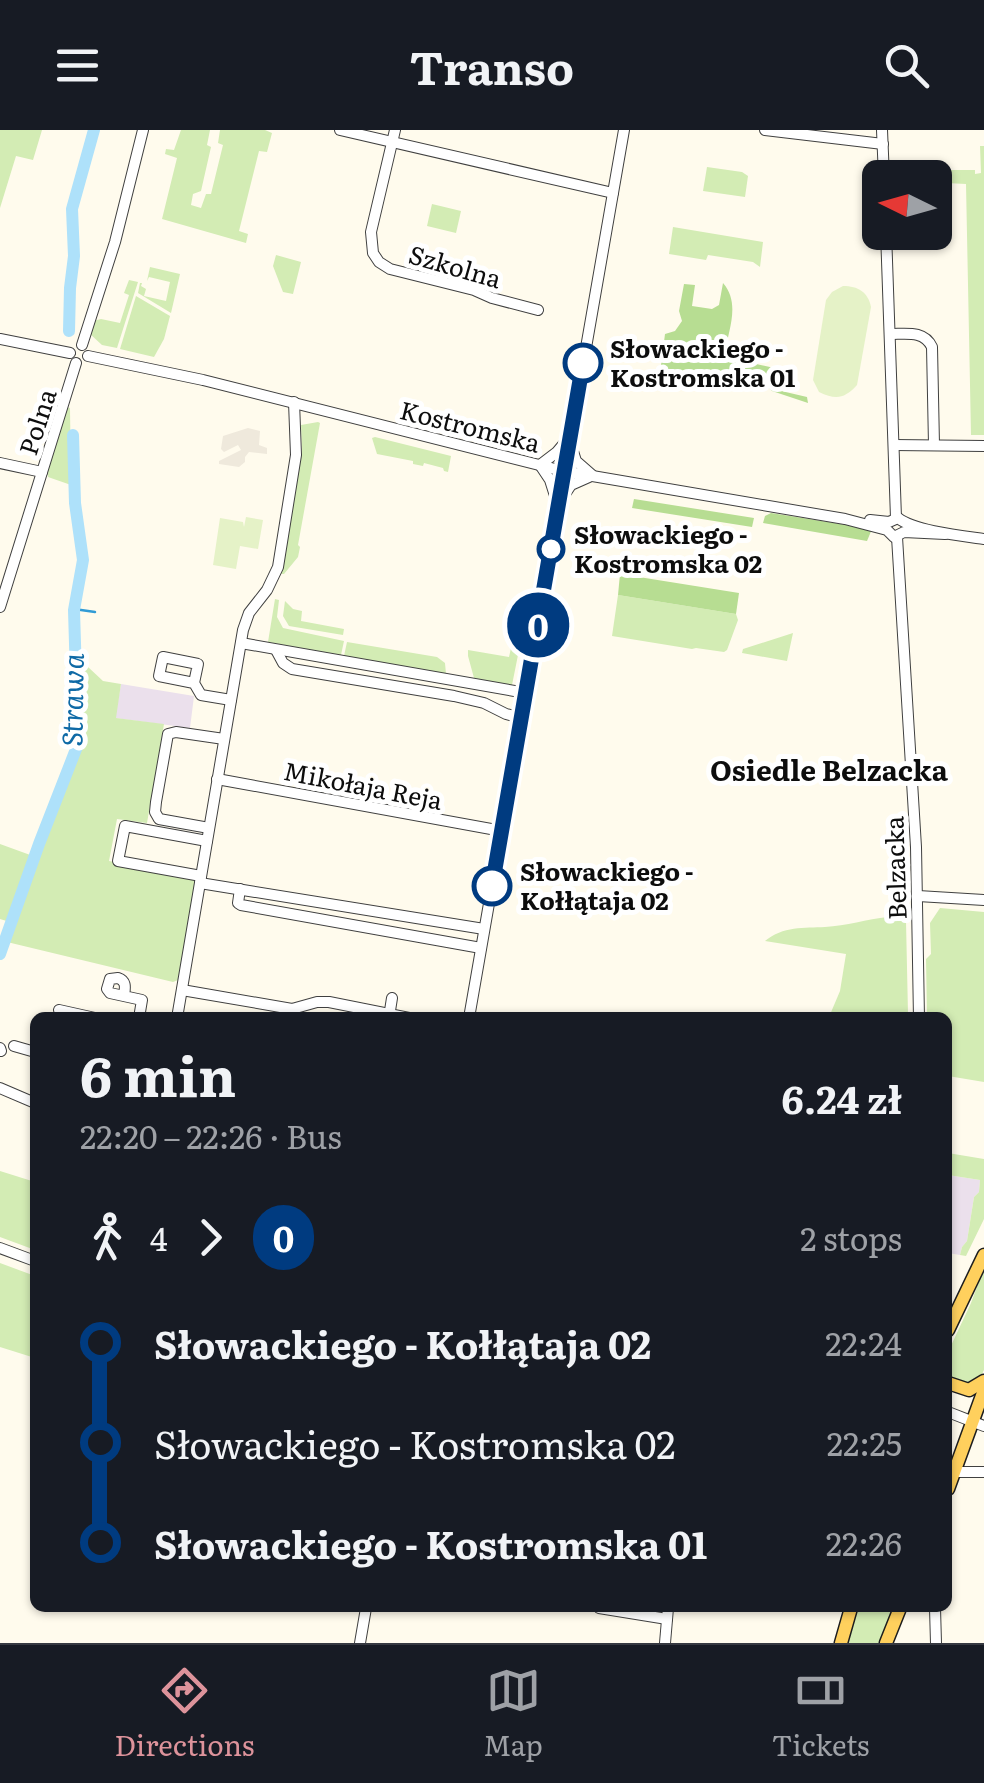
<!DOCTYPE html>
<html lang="en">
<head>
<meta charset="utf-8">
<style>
	:root { --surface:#171b24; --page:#242831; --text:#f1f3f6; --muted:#9ea1a6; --line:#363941; --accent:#dd939b }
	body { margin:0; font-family:Literata,serif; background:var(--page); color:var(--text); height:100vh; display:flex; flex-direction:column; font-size:38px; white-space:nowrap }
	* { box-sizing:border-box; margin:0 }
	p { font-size:32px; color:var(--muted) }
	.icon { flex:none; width:55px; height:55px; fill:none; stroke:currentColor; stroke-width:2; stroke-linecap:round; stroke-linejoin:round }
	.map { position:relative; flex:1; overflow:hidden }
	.drawer { position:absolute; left:30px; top:882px; width:922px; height:600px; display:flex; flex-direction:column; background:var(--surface); border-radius:15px; box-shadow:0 2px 8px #0004 }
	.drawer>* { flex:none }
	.badge { padding:0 20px; border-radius:32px; font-size:35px; line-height:65px }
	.needle { width:65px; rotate:275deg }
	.controls { position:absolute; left:862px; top:30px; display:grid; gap:20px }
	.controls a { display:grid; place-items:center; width:90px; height:90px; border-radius:15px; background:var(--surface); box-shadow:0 2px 8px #0004; font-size:50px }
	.map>.badge { position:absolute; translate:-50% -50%; box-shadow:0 0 0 5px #fff }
	.legs { display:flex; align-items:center; gap:15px; height:110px; padding:0 50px; font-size:32px }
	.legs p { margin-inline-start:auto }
	.overview { display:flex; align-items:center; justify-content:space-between; height:170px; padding:0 50px }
	h1 { font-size:55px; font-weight:700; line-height:75px }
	ul { padding:0 50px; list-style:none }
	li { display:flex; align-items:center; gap:35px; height:100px; font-size:38px }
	li i { display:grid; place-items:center; width:15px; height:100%; margin:0 12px; background:currentColor }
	li i::after { content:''; width:25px; height:25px; margin:-12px; border:8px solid; border-radius:50%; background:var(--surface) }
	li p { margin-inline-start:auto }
	li:first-child i { background:linear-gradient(#0000 50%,currentColor 0) }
	li:last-child i { background:linear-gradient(currentColor 50%,#0000 0) }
	header { display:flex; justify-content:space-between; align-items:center; height:130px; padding:0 50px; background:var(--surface); font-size:45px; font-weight:700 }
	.tabs { display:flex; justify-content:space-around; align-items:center; height:140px; border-top:2px solid var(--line); background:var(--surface); font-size:28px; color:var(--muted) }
	.tabs a { display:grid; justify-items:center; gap:5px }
	.tabs .selected { color:var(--accent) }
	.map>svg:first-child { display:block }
</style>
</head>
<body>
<header><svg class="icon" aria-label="menu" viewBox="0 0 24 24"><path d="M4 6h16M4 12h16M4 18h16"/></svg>Transo<svg class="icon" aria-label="search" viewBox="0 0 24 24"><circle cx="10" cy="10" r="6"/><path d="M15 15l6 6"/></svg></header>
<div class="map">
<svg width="984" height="1513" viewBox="0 0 984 1513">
	<rect width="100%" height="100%" fill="#fffbed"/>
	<!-- industrial -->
	<g fill="#ebe0ec">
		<polygon points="121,554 194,566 190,598 115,588"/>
		<polygon points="948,1045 980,1050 979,1062 974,1067 967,1111 962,1117 960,1125 948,1123"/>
	</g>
	<!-- green -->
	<g fill="#d3ecb4">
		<polygon points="0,0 42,0 33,30 16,26 0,78"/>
		<polygon points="181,0 210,0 207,15 211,17 201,61 193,64 191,75 201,78 206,64 211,64 223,15 218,13 220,0 265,0 272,3 267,22 259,21 239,101 248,104 246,113 162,89 177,28 165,24 166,19 174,20"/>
		<polygon points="980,16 984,16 984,305 971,305 966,54 946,53 945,40 975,40 975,44 981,43"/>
		<polygon points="707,37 742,42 748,46 745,67 703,61"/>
		<polygon points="432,74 461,81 456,103 427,96"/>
		<polygon points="673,97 763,112 760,137 753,132 708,125 706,130 669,124"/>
		<polygon points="276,125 301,132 293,164 283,162 273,136"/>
		<polygon points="150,137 180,144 171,183 138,163 140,153 142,153 141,156 146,159 144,166 166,171 170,152 149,147 147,151"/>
		<polygon points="129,150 138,152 117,218 102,215 89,203 93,191 101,189 120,193 129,165 124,163"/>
		<polygon points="136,166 170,186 164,209 154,227 120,219"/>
		<polygon points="67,277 70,278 71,355 48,347 47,341"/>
		<polygon points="318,292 320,293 298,415 300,417 298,427 284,444 281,444 302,322 301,295"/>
		<polygon points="375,307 451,326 448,342 444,341 443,338 424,333 423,336 413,334 413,331 377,324 372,308"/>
		<polygon points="618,465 736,484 738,490 727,520 724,522 696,518 692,519 612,506"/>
		<polygon points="275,469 279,470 277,487 283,498 344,511 341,525 268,512"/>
		<polygon points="285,471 293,479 302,481 301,491 344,499 343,505 289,496 283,486"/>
		<polygon points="793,503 787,531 742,523 743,519"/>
		<polygon points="513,509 521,510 512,555 474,548 468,526 468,520 509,527"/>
		<polygon points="347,512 437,527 445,533 446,544 344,526"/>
		<polygon points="88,537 103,551 121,554 116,588 164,594 147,693 117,689 109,731 196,746 178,850 173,852 7,812 77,628 80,614 77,541"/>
		<polygon points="0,714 33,726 10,792 0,789"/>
		<polygon points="940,778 984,782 984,952 948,946 948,888 927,887 926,829 931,824 930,793"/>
		<path d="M888,787L902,788L906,791L908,884L911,887H829L840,861L846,824L765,811C783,796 804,798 825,797C846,796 867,789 888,787Z"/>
		<polygon points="948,1023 984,1029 984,1089 966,1126 960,1125 962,1117 967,1111 974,1067 979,1062 980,1050 948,1045"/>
		<polygon points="0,1041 35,1052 35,1120 0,1107"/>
		<polygon points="0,1133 35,1146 35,1228 0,1217"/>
		<polygon points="984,1138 984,1240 978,1252 972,1256 948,1250 948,1222 971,1173"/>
		<polygon points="855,1478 895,1478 882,1513 845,1513"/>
	</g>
	<!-- forest -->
	<g fill="#b7dd92">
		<path d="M723,153C741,174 728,200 725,223L739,230L779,239L777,260L807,267L808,273L772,261L755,246L735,241H699L665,250L660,243L665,204L675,201L682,191L679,181L684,154L695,155L692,176L712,179L719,175Z"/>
		<polygon points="634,369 754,388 752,397 632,378"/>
		<polygon points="771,383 872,399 867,411 763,393 765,386"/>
		<polygon points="620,444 739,463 736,484 618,465"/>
	</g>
	<!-- pitch -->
	<g fill="#e5f2c7">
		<path d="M843,156C858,156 868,162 871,177L857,255C844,269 836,270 819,262L813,250L826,170L832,162Z"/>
		<polygon points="246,387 263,390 258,419 240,416 236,439 213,435 220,388 243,392 244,397"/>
	</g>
	<!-- plaza -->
	<polygon fill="#efe9dc" points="248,298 260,301 259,315 267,318 267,324 249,322 245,327 245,332 239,337 219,334 219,331 241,320 238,315 224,322 221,319 223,306"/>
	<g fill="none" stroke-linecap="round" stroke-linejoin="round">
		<!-- stream -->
		<polyline stroke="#319bd5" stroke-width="2.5" points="74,479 95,482"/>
		<!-- river -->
		<g stroke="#aee1fa" stroke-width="12">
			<polyline points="69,201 70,158 74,126 72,79 94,0"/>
			<polyline points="0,824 39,714 78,614 74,480 83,430 75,373 73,305"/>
		</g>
		<!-- minor casing -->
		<g stroke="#404040" stroke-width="12">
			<g id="minor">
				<polyline points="340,0 613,63"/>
				<polyline points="395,0 371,102 373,123 379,132 390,139 474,160 492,168 538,180"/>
				<polyline points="765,0 883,14"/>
				<polyline points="882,0 884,48"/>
				<polyline points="886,102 896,388"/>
				<path d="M890,204C906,204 924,200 932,217L934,315"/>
				<polyline points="0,209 70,223"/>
				<polyline points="82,215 115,112 143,0"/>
				<polyline points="88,226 203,250 563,341 845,389 887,400 894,407 904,402 945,404"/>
				<polyline points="571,315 576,331 592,345"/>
				<polyline points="894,315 984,316"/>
				<polyline points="0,333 42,342"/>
				<polyline points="540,335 550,350 556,369"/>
				<polyline points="540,335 557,322 568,309"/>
				<polyline points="561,370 571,355 589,347"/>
				<path d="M870,390L889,392L898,388C914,401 962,406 984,409"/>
				<polyline points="897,407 916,717 919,888"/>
				<polyline points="0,477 76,233"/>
				<polyline points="241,513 526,563"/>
				<polyline points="276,520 283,533 292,539 454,566 484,573 506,584 522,588"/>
				<polyline points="194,553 198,534 163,527 159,546 194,553 201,565 231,570"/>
				<polyline points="217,649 502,701"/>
				<polyline points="209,698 159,689 155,682 156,672 168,604 176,602 224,609"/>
				<polyline points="201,746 118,731 125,696 207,711"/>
				<polyline points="200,753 484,799"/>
				<polyline points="240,759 238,773 241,775 481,818"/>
				<polyline points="918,766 984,770"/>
				<polyline points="182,860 292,879 317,872 329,872 409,888"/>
				<path d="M124,866C125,858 127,851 118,848L110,849L107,859L110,863L142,870L139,888"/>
				<polyline points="59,880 95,888"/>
				<polyline points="389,887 392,868"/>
				<polyline points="177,888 243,500 249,483 267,460 278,437 296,325 294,272"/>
				<polyline points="469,888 624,0"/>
				<polyline points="14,916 35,922"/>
				<polyline points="0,918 1,921"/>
				<polyline points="0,958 35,973"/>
				<polyline points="0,1118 35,1131"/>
				<polyline points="948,1282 984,1296"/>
				<polyline points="948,1342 984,1342"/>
				<polyline points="599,1478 667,1489"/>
				<polyline points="935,1478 936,1513"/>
				<polyline points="360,1513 366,1478"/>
				<polyline points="665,1513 668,1478"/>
			</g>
		</g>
		<!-- major casing -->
		<g stroke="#1e1e1e" stroke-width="15">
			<g id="major">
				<polyline points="948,1200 984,1125"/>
				<polyline points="948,1253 969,1260 984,1251"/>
				<polyline points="948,1359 984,1260"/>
				<polyline points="841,1513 851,1478"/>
				<polyline points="886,1513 900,1478"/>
			</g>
		</g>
		<!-- minor -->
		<use href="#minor" stroke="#fff" stroke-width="10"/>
		<!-- major -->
		<use href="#major" stroke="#ffd05d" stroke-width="12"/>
	</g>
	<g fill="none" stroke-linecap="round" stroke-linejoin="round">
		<!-- line-1 casing -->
		<g stroke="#fff" stroke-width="22">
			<polyline id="line-1" points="492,756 583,233"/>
		</g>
		<!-- line-1 -->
		<use href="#line-1" stroke="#003b80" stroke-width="15"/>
	</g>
	<!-- markers -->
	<g fill="#fff" stroke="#003b80" stroke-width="5">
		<circle cx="583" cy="233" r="18"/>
		<circle cx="551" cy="419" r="12"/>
		<circle cx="492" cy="756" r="18"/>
	</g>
	<g text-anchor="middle" stroke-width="10" stroke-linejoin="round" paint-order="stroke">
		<!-- street labels -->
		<g font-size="25" fill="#0d0d0d" stroke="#fff">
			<text transform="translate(455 137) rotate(16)" y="9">Szkolna</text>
			<text transform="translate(38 292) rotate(-72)" y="9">Polna</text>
			<text transform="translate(470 297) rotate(14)" y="9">Kostromska</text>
			<text transform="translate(363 656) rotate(11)" y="9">Mikołaja Reja</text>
			<text transform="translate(896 738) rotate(-92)" y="9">Belzacka</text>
		</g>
		<!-- stop labels -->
		<g font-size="25" font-weight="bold" fill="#0d0d0d" stroke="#fff" text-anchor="start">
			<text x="610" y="228">Słowackiego -<tspan x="610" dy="29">Kostromska 01</tspan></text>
			<text x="574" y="414">Słowackiego -<tspan x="574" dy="29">Kostromska 02</tspan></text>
			<text x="520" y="751">Słowackiego -<tspan x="520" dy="29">Kołłątaja 02</tspan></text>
		</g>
		<!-- water labels -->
		<g font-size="28" font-style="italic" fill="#0f6aa6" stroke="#fff">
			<text transform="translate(73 570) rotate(-89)" y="10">Strawa</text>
		</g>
		<!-- neighbourhood labels -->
		<g font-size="28" font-weight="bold" fill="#0d0d0d" stroke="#fff">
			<text x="829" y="651">Osiedle Belzacka</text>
		</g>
	</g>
</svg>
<div class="controls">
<a><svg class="needle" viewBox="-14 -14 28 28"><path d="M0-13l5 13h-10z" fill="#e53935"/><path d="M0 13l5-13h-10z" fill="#9ea1a6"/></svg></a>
</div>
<b class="badge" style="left:538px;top:495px;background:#003b80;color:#fff">0</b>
<section class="drawer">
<div class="overview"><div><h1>6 min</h1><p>22:20 – 22:26 · Bus</p></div><b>6.24 zł</b></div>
<div class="legs"><svg class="icon" aria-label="walk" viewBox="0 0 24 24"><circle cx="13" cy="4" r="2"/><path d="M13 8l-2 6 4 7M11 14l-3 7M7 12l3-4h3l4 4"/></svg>4<svg class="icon" aria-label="forward" viewBox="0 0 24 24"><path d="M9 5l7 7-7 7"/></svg><b class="badge" style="background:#003b80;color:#fff">0</b><p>2 stops</p></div>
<ul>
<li><i style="color:#003b80"></i><b>Słowackiego - Kołłątaja 02</b><p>22:24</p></li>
<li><i style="color:#003b80"></i><span>Słowackiego - Kostromska 02</span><p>22:25</p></li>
<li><i style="color:#003b80"></i><b>Słowackiego - Kostromska 01</b><p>22:26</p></li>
</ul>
</section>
</div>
<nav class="tabs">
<a class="selected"><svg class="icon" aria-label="directions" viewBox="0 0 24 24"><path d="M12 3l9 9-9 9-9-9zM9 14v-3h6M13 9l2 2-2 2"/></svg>Directions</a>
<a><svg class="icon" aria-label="map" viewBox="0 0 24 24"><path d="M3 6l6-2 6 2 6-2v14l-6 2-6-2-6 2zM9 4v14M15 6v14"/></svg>Map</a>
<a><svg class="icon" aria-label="tickets" viewBox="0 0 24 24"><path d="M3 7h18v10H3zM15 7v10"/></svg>Tickets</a>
</nav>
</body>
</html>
